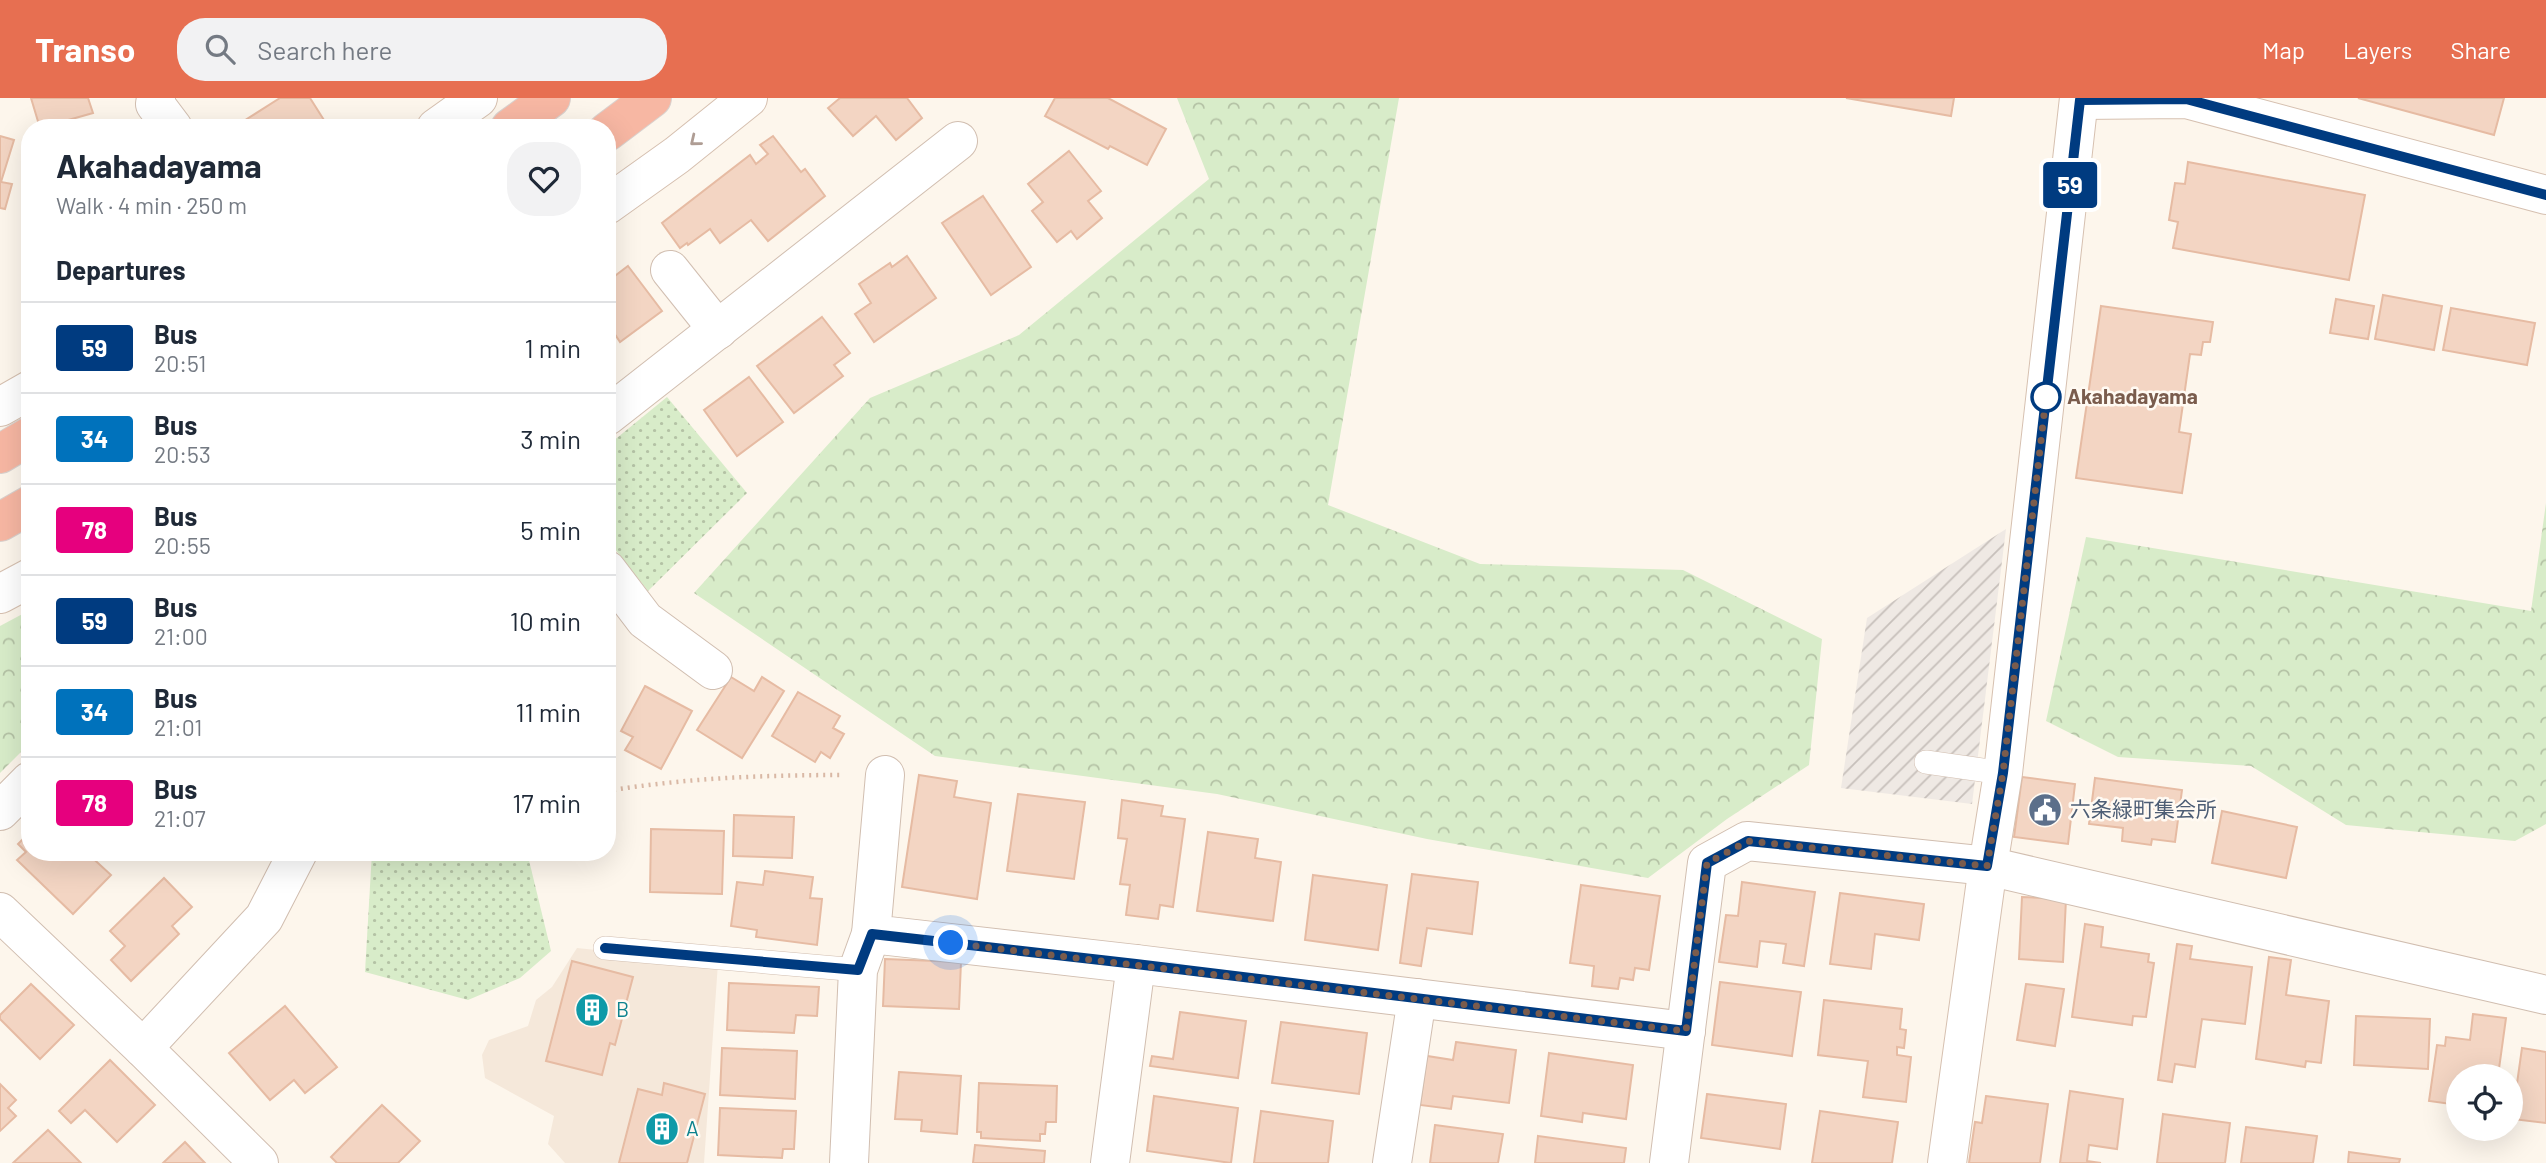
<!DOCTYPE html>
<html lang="en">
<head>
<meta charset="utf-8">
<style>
	:root { --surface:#fff; --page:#f2f2f3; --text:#1f2937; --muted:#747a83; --line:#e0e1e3; --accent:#e76f51 }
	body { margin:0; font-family:Barlow,"Noto Sans JP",sans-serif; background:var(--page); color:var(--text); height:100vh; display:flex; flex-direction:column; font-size:26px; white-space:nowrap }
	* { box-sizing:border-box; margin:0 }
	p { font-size:23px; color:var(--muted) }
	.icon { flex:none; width:38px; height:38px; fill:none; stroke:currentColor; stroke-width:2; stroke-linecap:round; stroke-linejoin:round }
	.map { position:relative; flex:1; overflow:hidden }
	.sheet { position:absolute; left:21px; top:21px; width:595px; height:742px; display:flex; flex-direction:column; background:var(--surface); border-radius:28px; box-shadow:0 7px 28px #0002 }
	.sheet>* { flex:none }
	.badge { padding:0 14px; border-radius:5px; font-size:24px; line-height:46px }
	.controls { position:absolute; left:2446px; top:966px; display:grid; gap:14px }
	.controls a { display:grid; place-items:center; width:77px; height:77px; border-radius:50%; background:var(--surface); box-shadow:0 7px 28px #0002; font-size:35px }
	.you { position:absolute; width:35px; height:35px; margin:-18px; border:5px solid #fff; border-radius:50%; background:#1a73e8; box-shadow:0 0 0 10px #1a73e833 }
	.map>.badge { position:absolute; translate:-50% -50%; box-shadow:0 0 0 4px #fff }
	h2 { padding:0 35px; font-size:26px; line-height:63px }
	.round { display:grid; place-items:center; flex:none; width:74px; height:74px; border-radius:28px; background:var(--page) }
	.head { display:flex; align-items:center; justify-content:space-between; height:119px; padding:0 35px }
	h1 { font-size:33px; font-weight:700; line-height:52px }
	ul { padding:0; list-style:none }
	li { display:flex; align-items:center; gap:21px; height:91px; padding:0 35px; border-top:2px solid var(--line) }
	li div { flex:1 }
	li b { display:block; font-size:26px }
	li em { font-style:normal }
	li .badge { min-width:77px; font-weight:700; text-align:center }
	header { display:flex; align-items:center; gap:42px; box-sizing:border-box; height:98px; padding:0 35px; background:var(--accent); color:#fff }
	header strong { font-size:33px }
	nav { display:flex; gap:38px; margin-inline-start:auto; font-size:24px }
	.search { width:490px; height:63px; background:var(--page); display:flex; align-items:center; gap:18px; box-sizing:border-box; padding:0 24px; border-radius:28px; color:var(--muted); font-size:26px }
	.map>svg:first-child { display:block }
</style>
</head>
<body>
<header>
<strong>Transo</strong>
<div class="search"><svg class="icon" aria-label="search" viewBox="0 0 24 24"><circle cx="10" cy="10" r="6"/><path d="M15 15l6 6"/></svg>Search here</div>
<nav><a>Map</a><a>Layers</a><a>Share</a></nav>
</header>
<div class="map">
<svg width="2546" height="1065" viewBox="0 0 2546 1065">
	<defs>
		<pattern id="industrial-furrows" width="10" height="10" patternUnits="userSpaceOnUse" patternTransform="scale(1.75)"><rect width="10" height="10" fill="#efe9e4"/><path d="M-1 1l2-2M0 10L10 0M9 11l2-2" fill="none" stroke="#c7c0bb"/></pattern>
		<pattern id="forest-crowns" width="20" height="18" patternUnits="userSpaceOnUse" patternTransform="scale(1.75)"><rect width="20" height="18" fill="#d8ecc9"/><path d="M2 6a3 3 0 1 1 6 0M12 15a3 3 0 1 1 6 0" fill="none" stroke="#b4c2a5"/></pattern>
		<pattern id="park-dots" width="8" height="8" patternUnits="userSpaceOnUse" patternTransform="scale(1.75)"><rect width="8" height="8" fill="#d8ecc9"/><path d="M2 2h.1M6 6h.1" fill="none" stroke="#b4c2a5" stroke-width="1.8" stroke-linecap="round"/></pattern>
	</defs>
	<rect width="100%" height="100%" fill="#fdf6ec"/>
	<!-- residential -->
	<polygon fill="#f5e8da" points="577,850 718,865 704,1065 565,1065 548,1046 554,1018 485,980 482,957 489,942 528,928 536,902 552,889"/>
	<!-- industrial -->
	<polygon fill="url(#industrial-furrows)" points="2006,431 1972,706 1841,690 1867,520"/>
	<!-- forest -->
	<g fill="url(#forest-crowns)">
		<polygon points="1177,0 1399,0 1328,407 1480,466 1683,472 1822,541 1809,667 1727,721 1648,780 1427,741 1217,696 935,658 694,495 870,300 1019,237 1209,81"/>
		<polygon points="2546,405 2546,726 2515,743 2346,727 2251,668 2118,659 2046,623 2086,439 2531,513"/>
		<polygon points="30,512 30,645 0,675 0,528"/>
	</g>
	<!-- park -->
	<g fill="url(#park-dots)">
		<polygon points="667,299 747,395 648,493 607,441 607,348"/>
		<polygon points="372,754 527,754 551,853 520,880 468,902 365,874"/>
	</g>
	<!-- building -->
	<g fill="#f3d5c3" stroke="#e6bba3" stroke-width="2">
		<polygon points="31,0 88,0 93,15 40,30"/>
		<polygon points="280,0 310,0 329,30 242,30 239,26"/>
		<polygon points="840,0 907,0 922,20 896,42 876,18 853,38 828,10"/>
		<polygon points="1055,0 1108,0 1166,31 1147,67 1110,48 1108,51 1045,18"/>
		<polygon points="1846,0 1954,0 1951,18"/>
		<polygon points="2358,0 2504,0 2494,37"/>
		<polygon points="0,38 14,42 1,84 12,86 5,111 0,110"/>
		<polygon points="773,38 801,74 805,71 825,98 768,143 751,122 720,145 710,131 688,147 687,145 680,150 662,125 750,57 756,66 768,56 760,47"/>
		<polygon points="1069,53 1101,93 1088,103 1102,120 1077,141 1071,133 1057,144 1032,113 1043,104 1028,86"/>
		<polygon points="2188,64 2365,97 2349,182 2173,150 2178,124 2169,122 2175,85 2185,86"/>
		<polygon points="983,98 1031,169 991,197 942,125"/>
		<polygon points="907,158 936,200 874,244 855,216 871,205 859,186 890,165 892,169"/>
		<polygon points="628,168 662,213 620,244 616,238 607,244 607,184"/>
		<polygon points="2383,197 2442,208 2434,252 2375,241"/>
		<polygon points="2336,201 2374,208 2368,241 2330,235"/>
		<polygon points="2101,208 2213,224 2210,244 2203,244 2201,257 2190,256 2179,334 2191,336 2182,395 2076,380"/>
		<polygon points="2451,210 2535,225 2527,267 2443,252"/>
		<polygon points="822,219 850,255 834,267 843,278 794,315 757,268"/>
		<polygon points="749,279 783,324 737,358 704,312"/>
		<polygon points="731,579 754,593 762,579 784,593 742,660 697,632"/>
		<polygon points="645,588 692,613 661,671 625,652 633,639 621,633"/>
		<polygon points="798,594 840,618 833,630 844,636 830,660 821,654 815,664 772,638"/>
		<polygon points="919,677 957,683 954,699 991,705 977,801 902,789"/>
		<polygon points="2022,679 2075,686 2068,746 2014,739"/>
		<polygon points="2095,680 2182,692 2175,744 2152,741 2151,747 2122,743 2123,730 2089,726"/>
		<polygon points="1018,696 1085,704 1074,781 1007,773"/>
		<polygon points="1122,702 1163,708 1161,718 1185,721 1173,809 1160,807 1158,821 1126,817 1130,787 1120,786 1127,741 1118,740"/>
		<polygon points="2222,713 2297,729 2286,780 2212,765"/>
		<polygon points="734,717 794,719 792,760 733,758"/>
		<polygon points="651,731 724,733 722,796 650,794"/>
		<polygon points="30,734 30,754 86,754 111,777 73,816 17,762 26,754 18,746"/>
		<polygon points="1208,734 1258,741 1255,760 1281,764 1273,823 1197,813"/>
		<polygon points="765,773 813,779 810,800 822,801 817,847 756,839 757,832 731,828 737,784 763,787"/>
		<polygon points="1412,776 1478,784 1472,836 1427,830 1421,868 1400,865"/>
		<polygon points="1313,777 1387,787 1378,852 1305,842"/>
		<polygon points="164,780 192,809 172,828 179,836 131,883 111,862 125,848 110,833"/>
		<polygon points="1742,784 1815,794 1804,868 1783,865 1786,846 1760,843 1757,869 1719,864 1726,817 1738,818"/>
		<polygon points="1581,787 1660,798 1649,872 1635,870 1633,882 1620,880 1618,891 1592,888 1594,868 1570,865"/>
		<polygon points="1840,795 1924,806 1919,842 1875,836 1871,871 1830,866"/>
		<polygon points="2022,799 2066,801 2063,864 2019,861"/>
		<polygon points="2085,826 2103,829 2101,849 2149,856 2148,864 2154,865 2146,919 2133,918 2132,927 2072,919"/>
		<polygon points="2177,846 2192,848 2190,861 2252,869 2245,926 2202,921 2195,969 2175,966 2172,984 2158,982"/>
		<polygon points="2269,859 2291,862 2286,897 2329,903 2321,965 2306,963 2305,969 2256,961"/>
		<polygon points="885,861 961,864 959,911 883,908"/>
		<polygon points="572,863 633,879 615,947 610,945 602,977 546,963"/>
		<polygon points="1720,884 1801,894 1792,958 1712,947"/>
		<polygon points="729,885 819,889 817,918 796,917 794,935 727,932"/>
		<polygon points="31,886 74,927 40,961 0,921 0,917"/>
		<polygon points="2026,886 2064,891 2055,948 2017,942"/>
		<polygon points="1824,902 1902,911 1900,931 1906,932 1904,950 1897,949 1897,957 1911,959 1906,1004 1863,999 1868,963 1818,957"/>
		<polygon points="285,908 337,969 305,995 294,982 270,1002 229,955"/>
		<polygon points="1180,914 1246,923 1238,980 1150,968 1152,958 1173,961"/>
		<polygon points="2473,916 2506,920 2498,978 2459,978 2459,1007 2429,1003 2437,947 2445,948 2446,939 2470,942"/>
		<polygon points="2356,918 2430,921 2428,971 2354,967"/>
		<polygon points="1281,924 1367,935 1359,996 1272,985"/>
		<polygon points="1456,944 1516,952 1509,1005 1453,998 1451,1011 1420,1007 1427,958 1453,962"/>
		<polygon points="722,950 797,953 795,1001 720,997"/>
		<polygon points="2522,950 2546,954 2546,1025 2512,1021"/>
		<polygon points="1549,955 1633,967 1626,1021 1583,1015 1582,1024 1541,1018"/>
		<polygon points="110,962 155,1007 117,1044 85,1012 71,1025 59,1013"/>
		<polygon points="899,974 961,978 957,1036 921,1033 922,1022 895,1021"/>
		<polygon points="664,985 705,996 687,1065 619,1065 638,991 662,997"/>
		<polygon points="979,985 1057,988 1056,1024 1046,1024 1045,1036 1040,1036 1040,1043 981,1040 981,1034 977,1034"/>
		<polygon points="0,986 16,1002 8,1010 16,1018 0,1033"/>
		<polygon points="2070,993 2123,1001 2117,1051 2089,1047 2087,1063 2101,1065 2060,1065"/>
		<polygon points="1707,996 1786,1006 1780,1051 1701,1040"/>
		<polygon points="1154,998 1238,1010 1231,1065 1147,1053"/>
		<polygon points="1986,998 2048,1006 2040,1065 1969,1065 1975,1024 1982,1025"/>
		<polygon points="382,1007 420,1043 398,1065 337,1065 331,1059"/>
		<polygon points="720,1010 796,1013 794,1051 783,1051 782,1060 718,1057"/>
		<polygon points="1261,1013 1333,1023 1328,1065 1254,1065"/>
		<polygon points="1820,1013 1898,1024 1892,1065 1812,1065"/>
		<polygon points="2163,1016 2230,1025 2225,1065 2157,1065"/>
		<polygon points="1435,1027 1503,1036 1498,1065 1430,1065"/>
		<polygon points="2246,1029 2317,1038 2313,1065 2241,1065"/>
		<polygon points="48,1032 81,1065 13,1065"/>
		<polygon points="1538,1038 1626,1050 1624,1065 1535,1065"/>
		<polygon points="185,1044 205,1065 163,1065"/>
		<polygon points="975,1047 1045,1053 1044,1065 973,1065"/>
		<polygon points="2349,1054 2400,1061 2399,1065 2348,1065"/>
	</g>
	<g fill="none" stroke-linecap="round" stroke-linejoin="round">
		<!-- lane casing -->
		<g stroke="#d1beb0" stroke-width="24">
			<g id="lane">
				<polyline points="1926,664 2003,675"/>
				<polyline points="605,850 858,872"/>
			</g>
		</g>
		<!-- street casing -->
		<g stroke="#d1beb0" stroke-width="40">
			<g id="street">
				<polyline points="156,0 155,6 173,30"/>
				<polyline points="670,172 718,232"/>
				<polyline points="607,318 958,43"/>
				<polyline points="607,472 645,522 713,572"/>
				<polyline points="885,677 871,836 1136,866 1686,933"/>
				<polyline points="0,713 30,683"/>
				<polyline points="0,814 143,950 259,1065"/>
				<polyline points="143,950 264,820 298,754"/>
				<polyline points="849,1065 858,872 871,836"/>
				<polyline points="1110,1065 1136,866"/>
				<polyline points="1392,1065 1417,900"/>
				<polyline points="1669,1065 1707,765 1747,743 1988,768 2546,897"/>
			</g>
		</g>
		<!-- secondary casing -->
		<g stroke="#d6c0b0" stroke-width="40">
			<g id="secondary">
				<polyline points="2080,2 2186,1 2546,97"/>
				<polyline points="436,30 478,0"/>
				<polyline points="607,107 677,57 748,0"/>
				<polyline points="0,309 30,292"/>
				<polyline points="0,496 30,480"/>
				<polyline points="1947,1065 1988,768 2003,675 2079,0"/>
			</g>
		</g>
		<!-- highway casing -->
		<g stroke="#dad1cd" stroke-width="40">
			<g id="highway">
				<polyline points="510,30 551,0"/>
				<polyline points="607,34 652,0"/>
				<polyline points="0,356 30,338"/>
				<polyline points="0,424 30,407"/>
			</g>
		</g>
		<!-- path -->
		<path stroke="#d9b8a5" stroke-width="4.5" stroke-dasharray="2 5" stroke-linecap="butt" d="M607,693C685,680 764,677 843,677"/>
		<!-- lane -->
		<use href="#lane" stroke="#fff" stroke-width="23"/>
		<!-- street -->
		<use href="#street" stroke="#fff" stroke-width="38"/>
		<!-- secondary -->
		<use href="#secondary" stroke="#fff" stroke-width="38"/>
		<!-- highway -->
		<use href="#highway" stroke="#f7b7a3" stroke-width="38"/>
	</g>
	<!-- one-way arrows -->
	<defs><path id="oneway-chevron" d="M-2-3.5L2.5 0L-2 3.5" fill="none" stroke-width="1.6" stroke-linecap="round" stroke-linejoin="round" transform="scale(1.75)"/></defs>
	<use stroke="#af9d94" href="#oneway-chevron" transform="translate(695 43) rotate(141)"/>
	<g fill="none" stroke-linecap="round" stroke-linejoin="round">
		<!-- line casing -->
		<g stroke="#fff" stroke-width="16">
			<polyline id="line" points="605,850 858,872 872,836 1136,866 1686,933 1707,765 1748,743 1987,768 2003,675 2080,2 2186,1 2546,97"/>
		</g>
		<!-- line -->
		<use href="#line" stroke="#003b80" stroke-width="10"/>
		<!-- walk -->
		<polyline stroke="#7a5c4d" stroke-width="7" stroke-dasharray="0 12.6" points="951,845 1686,933 1707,765 1748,743 1987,768 2003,675 2046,299"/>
	</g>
	<!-- icons -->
	<defs>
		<g id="civic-disc" transform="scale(1.75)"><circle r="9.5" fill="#5c6f8a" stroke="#fffaf3"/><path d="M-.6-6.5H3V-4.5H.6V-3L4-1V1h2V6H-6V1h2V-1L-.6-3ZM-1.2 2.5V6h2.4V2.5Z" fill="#fff"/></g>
		<g id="building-disc" transform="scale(1.75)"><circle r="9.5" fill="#0f9aa8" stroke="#fffaf3"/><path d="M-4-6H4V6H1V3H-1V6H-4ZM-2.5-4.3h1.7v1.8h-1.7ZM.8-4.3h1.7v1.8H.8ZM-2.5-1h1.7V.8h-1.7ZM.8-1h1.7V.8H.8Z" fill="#fff"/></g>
	</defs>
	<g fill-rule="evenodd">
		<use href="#civic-disc" x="2045" y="712"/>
		<use href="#building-disc" x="592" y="912"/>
		<use href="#building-disc" x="662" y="1031"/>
	</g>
	<!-- markers -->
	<circle fill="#fff" stroke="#003b80" stroke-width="3.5" cx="2046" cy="299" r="14"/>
	<g text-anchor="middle" stroke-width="5" stroke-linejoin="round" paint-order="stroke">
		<!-- stop labels -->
		<g font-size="21" font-weight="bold" fill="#7a5c4d" stroke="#fffaf3" text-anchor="start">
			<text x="2067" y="306">Akahadayama</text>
		</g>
		<!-- service labels -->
		<g font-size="21" fill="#4e5e75" stroke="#fffaf3" text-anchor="start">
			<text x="2070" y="719">六条緑町集会所</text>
		</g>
		<!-- culture labels -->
		<g font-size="21" fill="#0d838f" stroke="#fffaf3" text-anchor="start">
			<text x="616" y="919">B</text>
			<text x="686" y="1038">A</text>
		</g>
	</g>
</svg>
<div class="controls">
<a><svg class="icon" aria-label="locate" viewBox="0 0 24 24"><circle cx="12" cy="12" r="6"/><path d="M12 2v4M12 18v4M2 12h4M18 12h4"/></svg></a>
</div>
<div class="you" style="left:951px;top:845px"></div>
<b class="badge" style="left:2070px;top:87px;background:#003b80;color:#fff">59</b>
<section class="sheet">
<div class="head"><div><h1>Akahadayama</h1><p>Walk · 4 min · 250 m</p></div><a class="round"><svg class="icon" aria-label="heart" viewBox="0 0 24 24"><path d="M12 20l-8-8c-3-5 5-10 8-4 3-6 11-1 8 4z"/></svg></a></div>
<h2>Departures</h2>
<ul>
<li><span class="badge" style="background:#003b80;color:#fff">59</span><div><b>Bus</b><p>20:51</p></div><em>1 min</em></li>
<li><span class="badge" style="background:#0072bc;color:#fff">34</span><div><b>Bus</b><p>20:53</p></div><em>3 min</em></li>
<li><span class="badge" style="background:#e6007e;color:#fff">78</span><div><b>Bus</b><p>20:55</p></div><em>5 min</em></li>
<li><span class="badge" style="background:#003b80;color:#fff">59</span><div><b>Bus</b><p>21:00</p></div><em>10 min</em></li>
<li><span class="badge" style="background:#0072bc;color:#fff">34</span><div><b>Bus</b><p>21:01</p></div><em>11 min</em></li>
<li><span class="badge" style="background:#e6007e;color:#fff">78</span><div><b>Bus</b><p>21:07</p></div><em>17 min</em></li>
</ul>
</section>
</div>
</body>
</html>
